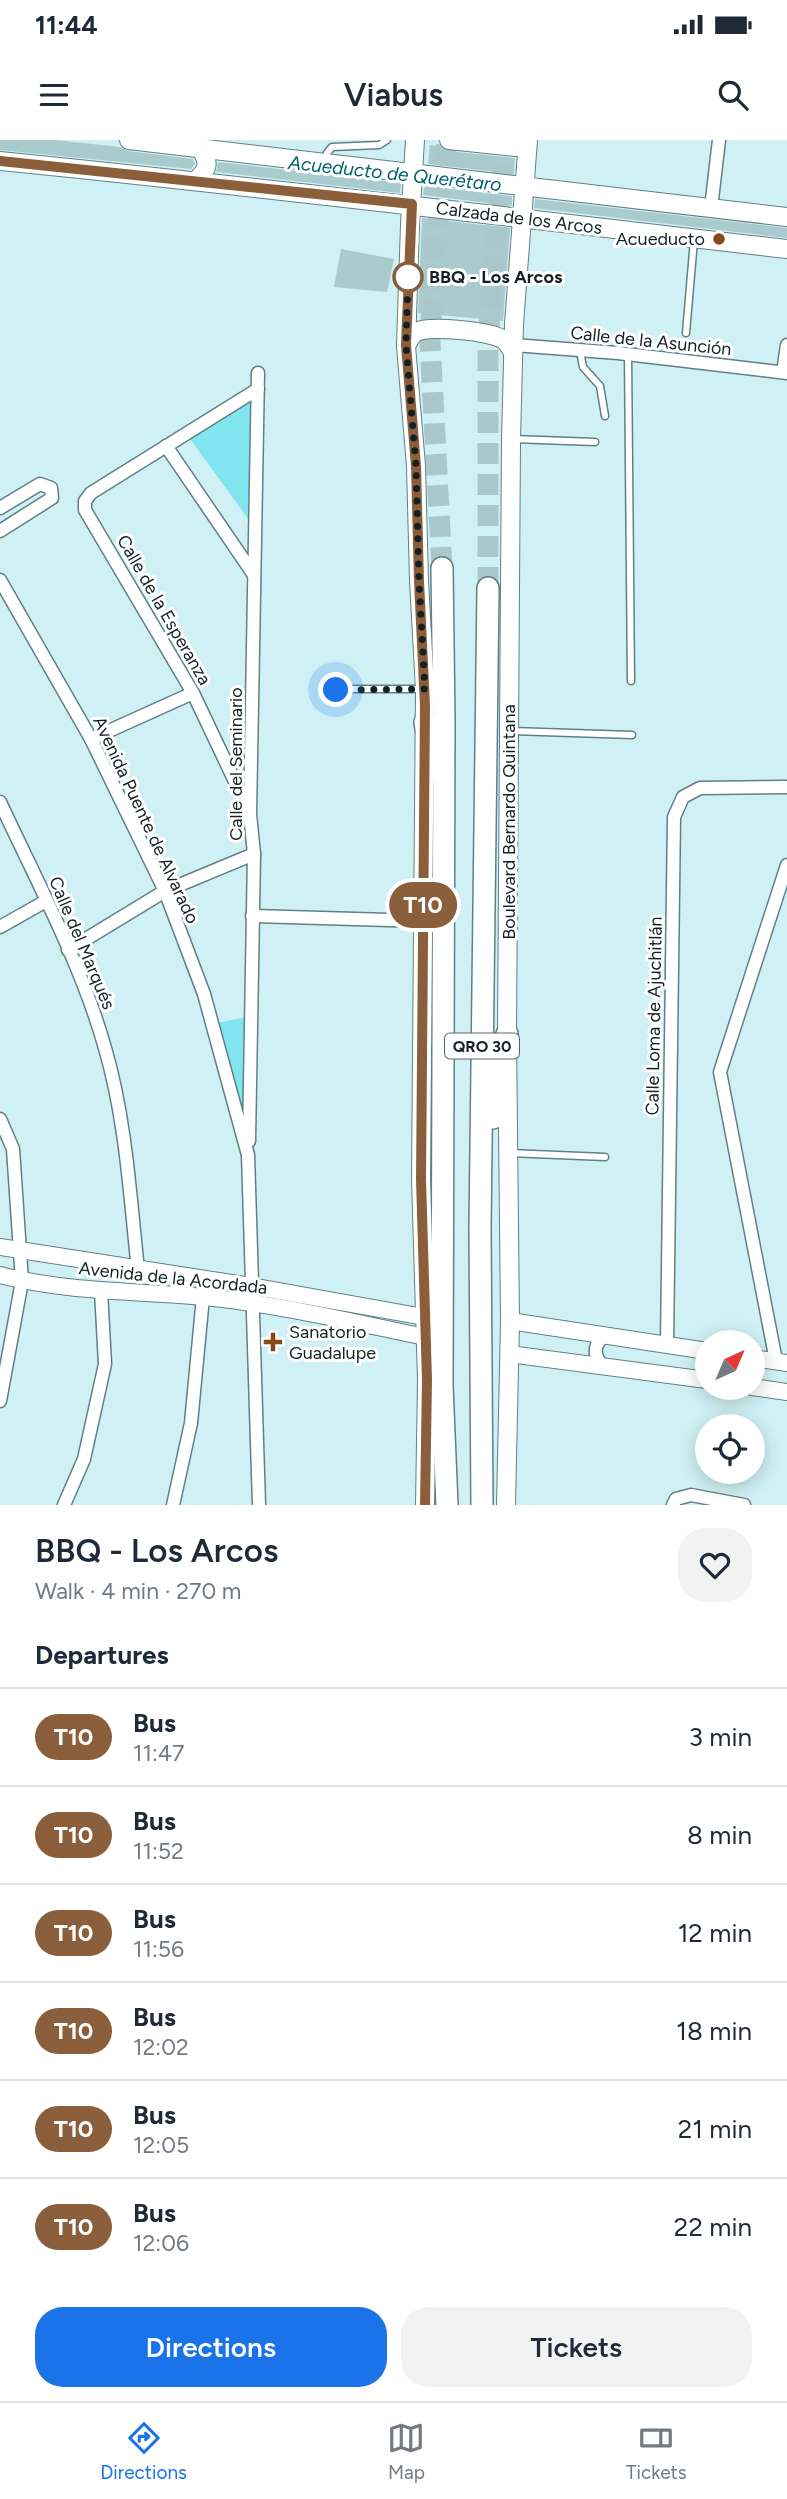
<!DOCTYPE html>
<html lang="en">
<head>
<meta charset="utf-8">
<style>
	:root { --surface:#fff; --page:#f2f2f3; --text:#1f2937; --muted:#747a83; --line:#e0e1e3; --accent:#1a73e8 }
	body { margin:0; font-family:Figtree,sans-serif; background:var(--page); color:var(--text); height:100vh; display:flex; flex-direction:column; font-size:26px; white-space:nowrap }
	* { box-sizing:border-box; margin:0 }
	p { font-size:23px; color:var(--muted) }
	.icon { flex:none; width:38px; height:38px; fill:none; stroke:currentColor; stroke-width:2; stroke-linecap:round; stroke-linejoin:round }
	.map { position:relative; height:1365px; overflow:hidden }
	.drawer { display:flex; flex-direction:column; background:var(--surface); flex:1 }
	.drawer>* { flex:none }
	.badge { padding:0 14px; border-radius:23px; font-size:24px; line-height:46px }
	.needle { width:46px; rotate:44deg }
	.controls { position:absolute; left:695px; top:1190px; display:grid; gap:14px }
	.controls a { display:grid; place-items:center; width:70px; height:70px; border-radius:50%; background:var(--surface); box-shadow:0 4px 18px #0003; font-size:35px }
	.you { position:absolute; width:35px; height:35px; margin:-18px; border:5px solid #fff; border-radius:50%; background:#1a73e8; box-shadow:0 0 0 10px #1a73e833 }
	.map>.badge { position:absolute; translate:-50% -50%; box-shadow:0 0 0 4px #fff }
	h2 { padding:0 35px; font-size:26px; line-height:63px }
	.round { display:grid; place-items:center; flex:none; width:74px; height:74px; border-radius:28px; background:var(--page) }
	.summary { display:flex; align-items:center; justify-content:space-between; height:119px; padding:0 35px }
	h1 { font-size:33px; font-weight:600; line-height:52px }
	.cta { display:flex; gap:14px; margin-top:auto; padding:14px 35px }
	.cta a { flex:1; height:80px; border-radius:28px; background:var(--accent); color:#fff; font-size:28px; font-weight:600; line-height:80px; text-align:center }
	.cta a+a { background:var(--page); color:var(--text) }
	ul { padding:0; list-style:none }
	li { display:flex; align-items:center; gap:21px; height:98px; padding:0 35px; border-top:2px solid var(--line) }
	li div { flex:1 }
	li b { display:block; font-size:26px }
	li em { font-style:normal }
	li .badge { min-width:77px; font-weight:700; text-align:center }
	.status { display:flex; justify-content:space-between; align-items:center; height:49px; padding:0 35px; background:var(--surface); direction:ltr }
	.status svg { height:19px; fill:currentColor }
	header { display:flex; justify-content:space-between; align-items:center; height:91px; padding:0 35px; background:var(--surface); font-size:32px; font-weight:600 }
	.tab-bar { display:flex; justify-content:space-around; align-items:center; height:98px; border-top:2px solid var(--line); background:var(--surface); font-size:19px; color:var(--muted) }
	.tab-bar a { display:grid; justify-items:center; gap:4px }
	.tab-bar .current { color:var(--accent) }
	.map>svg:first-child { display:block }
</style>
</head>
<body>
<div class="status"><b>11:44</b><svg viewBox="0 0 49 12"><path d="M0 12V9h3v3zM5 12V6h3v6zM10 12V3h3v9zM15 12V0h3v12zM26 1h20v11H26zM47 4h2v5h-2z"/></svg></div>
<header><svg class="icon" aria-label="menu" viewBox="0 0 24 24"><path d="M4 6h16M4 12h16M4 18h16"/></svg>Viabus<svg class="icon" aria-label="search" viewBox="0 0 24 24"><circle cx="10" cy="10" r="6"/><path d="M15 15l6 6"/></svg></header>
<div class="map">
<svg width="787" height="1365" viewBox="0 0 787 1365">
	<rect width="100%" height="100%" fill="#cff1f5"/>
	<!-- green -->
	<g fill="#80e5ee">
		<polygon points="258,249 257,391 185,292"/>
		<polygon points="252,876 248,1015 211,884"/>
	</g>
	<!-- building -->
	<g fill="#a9cbce">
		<polygon points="0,0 55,0 120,7 128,11 193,19 195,24 191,29 0,10"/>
		<polygon points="430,5 440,6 448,11 515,18 514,34 428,24"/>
		<polygon points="218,22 401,43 400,53 216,32"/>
		<polygon points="424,46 512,56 512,66 423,55"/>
		<polygon points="535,59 787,88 787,98 534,68"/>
		<polygon points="422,78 510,88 503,181 418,173"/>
		<polygon points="341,109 394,119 387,152 334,147"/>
	</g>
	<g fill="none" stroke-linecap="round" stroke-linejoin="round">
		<!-- trunk-tunnel -->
		<g stroke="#aac7cb" stroke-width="21" stroke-dasharray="21 10" stroke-linecap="butt">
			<polyline points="442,428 430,202 434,120 447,0"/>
			<polyline points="488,448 488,201 495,97 506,0"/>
		</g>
		<!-- service casing -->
		<g stroke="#608083" stroke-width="9">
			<g id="service">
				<polyline points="326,20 327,13 332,7 379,5 387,0"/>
				<polyline points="686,193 694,100"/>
				<polyline points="580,211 583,227 600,246 605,276"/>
				<polyline points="628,215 631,541"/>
				<polyline points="513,299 595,302"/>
				<polyline points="336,549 425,549"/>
				<polyline points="512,591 632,595"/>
				<polyline points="509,1013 605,1017"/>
			</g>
		</g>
		<!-- minor casing -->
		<g stroke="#608083" stroke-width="15">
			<g id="minor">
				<polyline points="711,68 719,0"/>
				<polyline points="514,205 618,213 787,233"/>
				<polyline points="783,232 787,205"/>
				<polyline points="166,306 254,435"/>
				<polyline points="0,368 40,344 51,348 52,358 0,391"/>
				<polyline points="0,440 91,599 165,751 204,854 248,1015 259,1365"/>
				<polyline points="91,599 193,553"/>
				<path d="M0,662C37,742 81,823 105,908C126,980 130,1056 138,1130"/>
				<polyline points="249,671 193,553 85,370 85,361 91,353 258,249"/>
				<polyline points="252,776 423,781"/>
				<polyline points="0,787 46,761"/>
				<polyline points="68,810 165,751 254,714"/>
				<polyline points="0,979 13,1009 22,1141 0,1261"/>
				<polyline points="249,1001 254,714 250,674 258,233"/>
				<polyline points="667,1204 674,677 683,657 700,648 787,647"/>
				<polyline points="776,1221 720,932 787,725"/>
				<path d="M602,1225C592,1214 594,1201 608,1195"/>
				<polyline points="64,1365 84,1319 105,1224 101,1151"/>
				<polyline points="173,1365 191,1283 203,1157"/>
				<polyline points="673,1365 676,1359 691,1355 744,1365"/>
			</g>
		</g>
		<!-- tertiary casing -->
		<g stroke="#608083" stroke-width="18">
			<g id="tertiary">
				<polyline points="0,1107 251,1146 424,1177"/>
				<path d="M0,1135C66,1152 135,1151 203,1157C278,1164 352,1182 425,1197"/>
				<polyline points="510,1181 707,1211"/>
				<polyline points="509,1214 707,1240"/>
				<polyline points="752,1218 787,1223"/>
				<polyline points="752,1247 787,1252"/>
			</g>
		</g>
		<!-- secondary casing -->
		<g stroke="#608083" stroke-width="20">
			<g id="secondary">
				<polyline points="129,0 787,77"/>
				<polyline points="415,0 410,84 406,206 416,326 419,441 425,549 421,1039 427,1240 425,1365"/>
				<polyline points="449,0 516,7 524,0"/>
				<path d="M0,21C263,47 525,79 787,109"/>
				<path d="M196,41C210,26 209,24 200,7"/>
				<path d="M406,206C409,201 411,195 416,192C429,185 491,191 504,200C508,203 511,209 513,213"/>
				<polyline points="506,1365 510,1181 507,894 511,299 514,184 528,0"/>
			</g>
		</g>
		<!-- trunk casing -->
		<g stroke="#608083" stroke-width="24">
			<g id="trunk">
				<polyline points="442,428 444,582 442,1246 447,1365"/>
				<polyline points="425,582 434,632"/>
				<polyline points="493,978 497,939 507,894"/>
				<polyline points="482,1365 480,1088 488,448"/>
			</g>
		</g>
		<!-- service -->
		<use href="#service" stroke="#fff" stroke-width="6"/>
		<!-- minor -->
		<use href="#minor" stroke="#fff" stroke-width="12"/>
		<!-- tertiary -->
		<use href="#tertiary" stroke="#fff" stroke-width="16"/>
		<!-- secondary -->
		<use href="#secondary" stroke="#fff" stroke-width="18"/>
		<!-- trunk -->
		<use href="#trunk" stroke="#fff" stroke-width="21"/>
	</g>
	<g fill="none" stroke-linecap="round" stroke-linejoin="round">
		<!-- line casing -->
		<g stroke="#fff" stroke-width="16">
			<polyline id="line" points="0,21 412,64 406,205 416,326 419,441 425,566 421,1039 427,1240 425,1365"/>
		</g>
		<!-- line -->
		<use href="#line" stroke="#8b5e3c" stroke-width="10"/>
		<!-- walk -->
		<polyline stroke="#142123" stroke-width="7" stroke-dasharray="0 12.6" points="336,550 425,549 419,441 416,326 406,205 408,137"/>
	</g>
	<!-- markers -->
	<g fill="#8a4815" stroke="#fff" stroke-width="2.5">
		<circle cx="719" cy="99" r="7"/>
		<path d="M269.5 1191.5h7v7h7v7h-7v7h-7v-7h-7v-7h7z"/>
	</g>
	<circle fill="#fff" stroke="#8b5e3c" stroke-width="3.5" cx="408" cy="137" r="14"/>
	<g text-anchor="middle" stroke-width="6" stroke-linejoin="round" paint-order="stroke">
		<!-- shield labels -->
		<rect fill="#fff" stroke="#5a6465" stroke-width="2" x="445" y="893.5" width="74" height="25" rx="5"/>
		<g font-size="16" font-weight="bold" fill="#142123">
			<text x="482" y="912">QRO 30</text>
		</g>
		<!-- street labels -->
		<g font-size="18" fill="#142123" stroke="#fff">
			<text transform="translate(519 78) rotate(7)" y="6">Calzada de los Arcos</text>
			<text transform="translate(651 201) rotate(6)" y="6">Calle de la Asunción</text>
			<text transform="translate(164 470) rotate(60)" y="6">Calle de la Esperanza</text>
			<text transform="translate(236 624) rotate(-90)" y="6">Calle del Seminario</text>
			<text transform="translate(146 680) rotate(65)" y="6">Avenida Puente de Alvarado</text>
			<text transform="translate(509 682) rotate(-90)" y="6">Boulevard Bernardo Quintana</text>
			<text transform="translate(82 803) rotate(67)" y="6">Calle del Marqués</text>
			<text transform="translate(654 876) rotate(-89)" y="6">Calle Loma de Ajuchitlán</text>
			<text transform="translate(173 1138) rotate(6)" y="6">Avenida de la Acordada</text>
		</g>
		<!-- poi labels -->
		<g font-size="18" fill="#142123" stroke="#fff" text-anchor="end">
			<text x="705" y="105">Acueducto</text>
			<text x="289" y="1198" text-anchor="start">Sanatorio<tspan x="289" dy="21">Guadalupe</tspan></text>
		</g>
		<!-- stop labels -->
		<g font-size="18" font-weight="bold" fill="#142123" stroke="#fff" text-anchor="start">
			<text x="429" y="143">BBQ - Los Arcos</text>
		</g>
		<!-- water labels -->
		<g font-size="19" font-style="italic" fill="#01626a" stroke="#fff">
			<text transform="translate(395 33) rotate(6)" y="7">Acueducto de Querétaro</text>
		</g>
	</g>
</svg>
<div class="controls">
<a><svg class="needle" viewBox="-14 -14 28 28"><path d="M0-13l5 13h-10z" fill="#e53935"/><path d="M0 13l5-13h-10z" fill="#747a83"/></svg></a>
<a><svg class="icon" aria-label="locate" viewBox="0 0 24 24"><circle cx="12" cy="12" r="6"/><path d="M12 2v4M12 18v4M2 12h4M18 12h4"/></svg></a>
</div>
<div class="you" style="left:336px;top:550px"></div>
<b class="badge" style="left:423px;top:765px;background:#8b5e3c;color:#fff">T10</b>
</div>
<section class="drawer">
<div class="summary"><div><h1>BBQ - Los Arcos</h1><p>Walk · 4 min · 270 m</p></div><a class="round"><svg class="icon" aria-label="heart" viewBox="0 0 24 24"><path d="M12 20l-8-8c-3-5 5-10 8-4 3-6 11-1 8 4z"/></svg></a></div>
<h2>Departures</h2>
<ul>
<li><span class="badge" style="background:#8b5e3c;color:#fff">T10</span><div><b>Bus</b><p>11:47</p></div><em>3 min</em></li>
<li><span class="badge" style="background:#8b5e3c;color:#fff">T10</span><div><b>Bus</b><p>11:52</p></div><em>8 min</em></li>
<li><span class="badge" style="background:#8b5e3c;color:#fff">T10</span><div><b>Bus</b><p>11:56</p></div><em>12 min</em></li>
<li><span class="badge" style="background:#8b5e3c;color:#fff">T10</span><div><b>Bus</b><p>12:02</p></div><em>18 min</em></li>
<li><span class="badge" style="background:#8b5e3c;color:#fff">T10</span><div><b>Bus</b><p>12:05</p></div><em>21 min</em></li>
<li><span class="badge" style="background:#8b5e3c;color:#fff">T10</span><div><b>Bus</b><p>12:06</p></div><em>22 min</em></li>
</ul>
<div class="cta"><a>Directions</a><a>Tickets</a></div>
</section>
<nav class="tab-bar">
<a class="current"><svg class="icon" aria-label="directions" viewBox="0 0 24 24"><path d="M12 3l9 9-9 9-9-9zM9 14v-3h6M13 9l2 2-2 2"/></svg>Directions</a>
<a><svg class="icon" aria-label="map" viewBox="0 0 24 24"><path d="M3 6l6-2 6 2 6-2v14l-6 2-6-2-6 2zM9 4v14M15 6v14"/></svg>Map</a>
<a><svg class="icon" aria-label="tickets" viewBox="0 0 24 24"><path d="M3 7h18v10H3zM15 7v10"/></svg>Tickets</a>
</nav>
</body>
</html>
